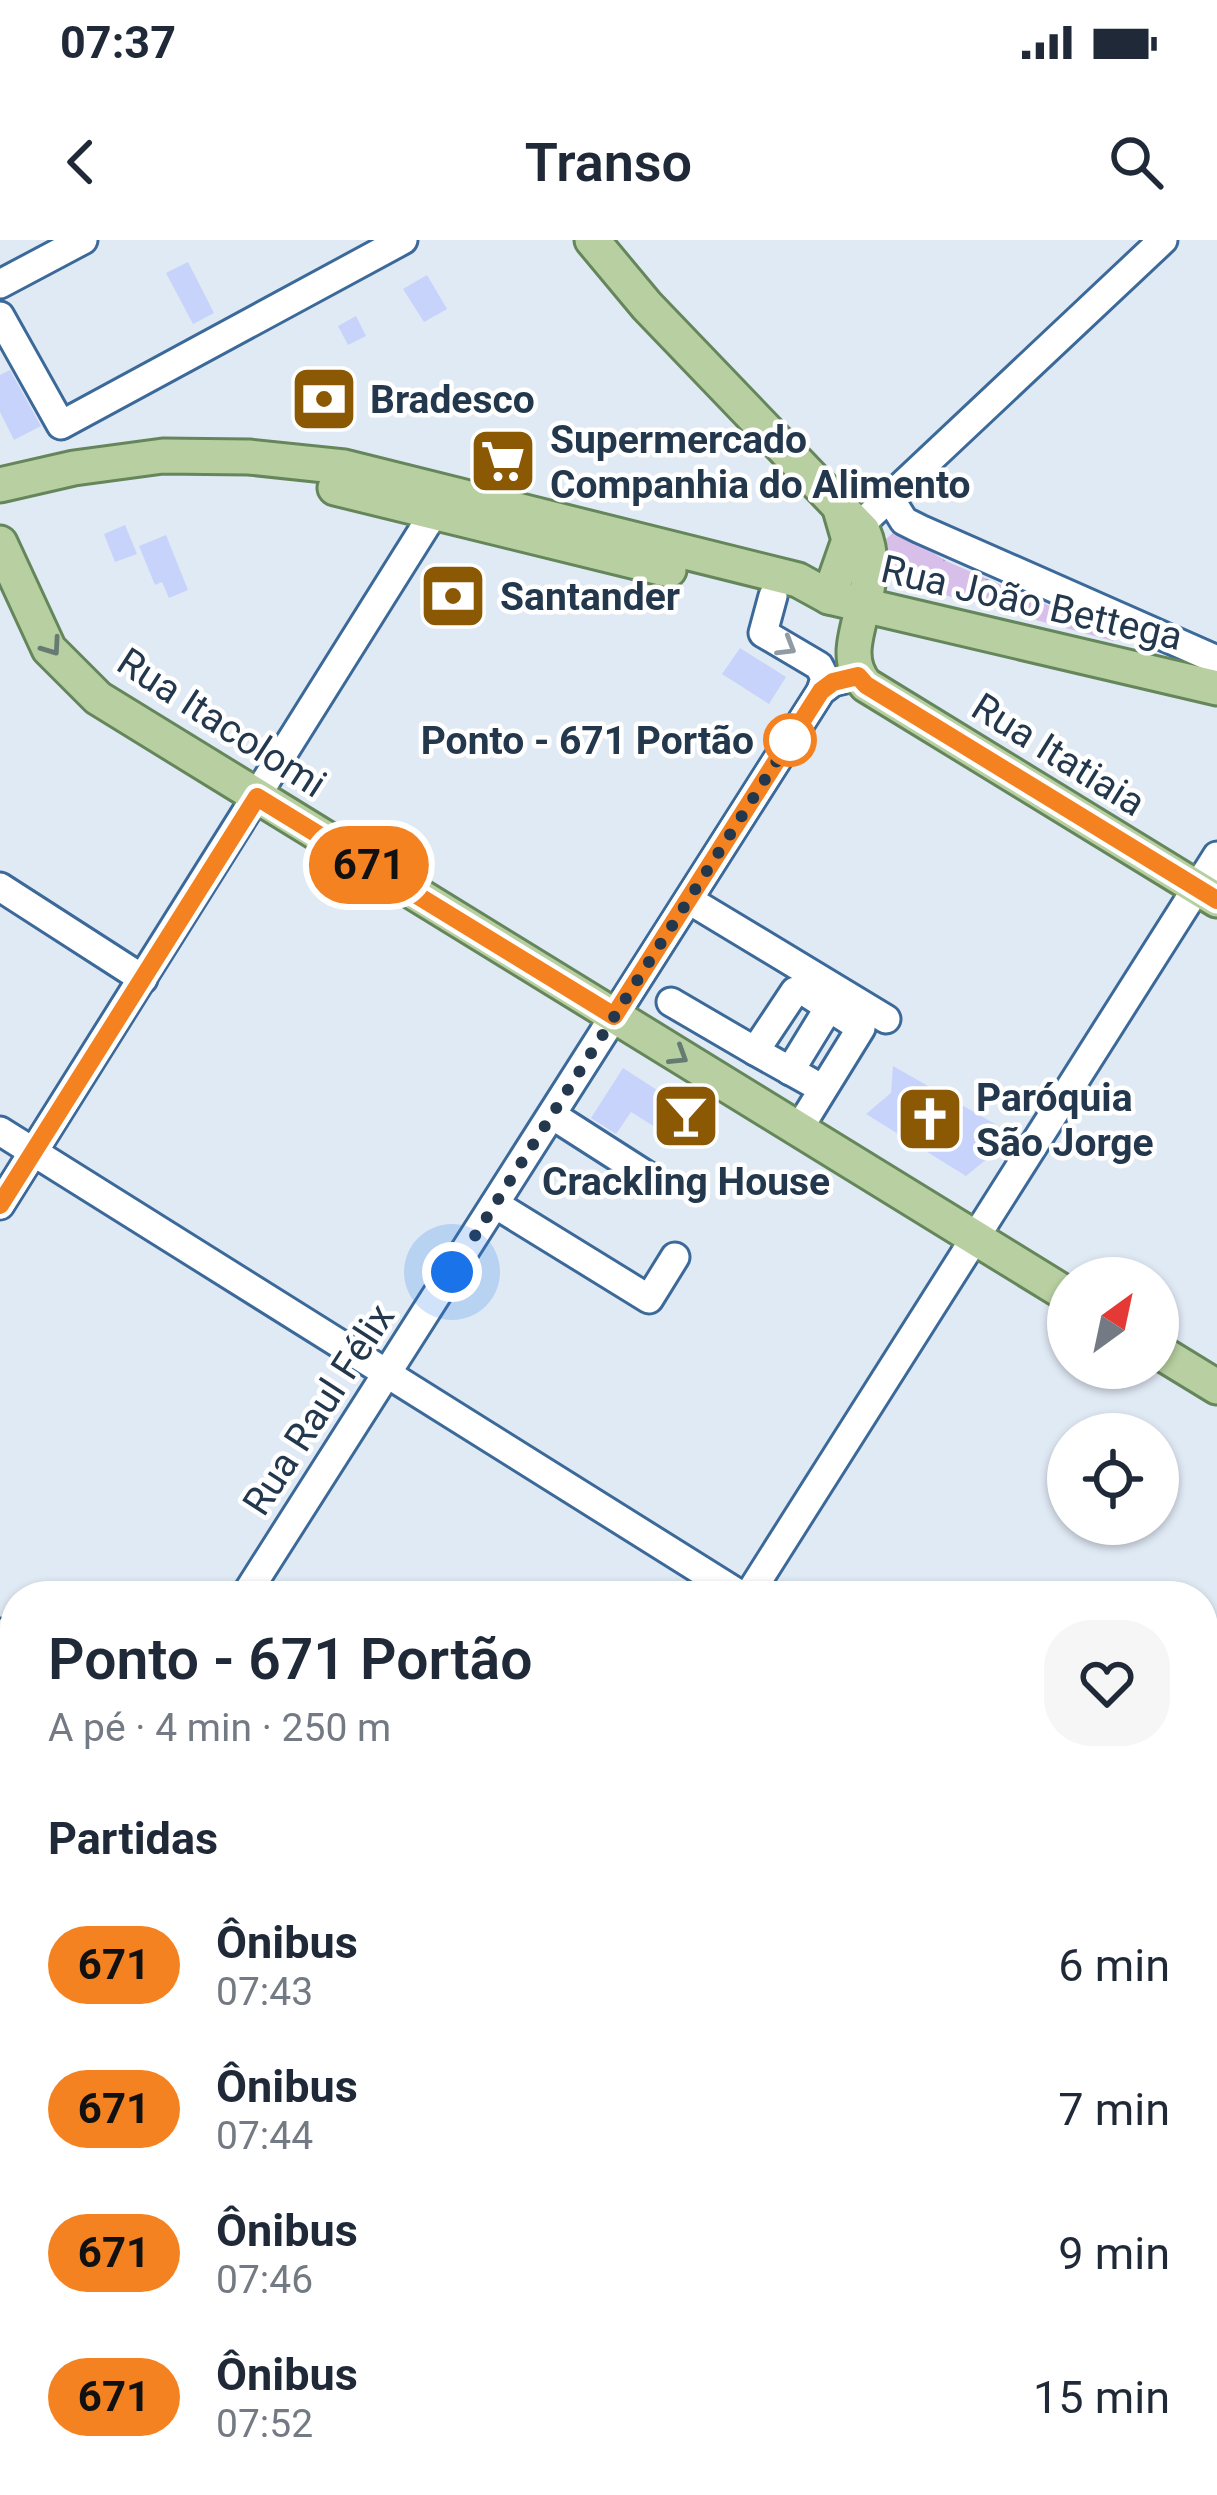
<!DOCTYPE html>
<html lang="pt">
<head>
<meta charset="utf-8">
<style>
	:root { --surface:#fff; --page:#f6f6f7; --text:#1f2937; --muted:#747a83 }
	body { margin:0; font-family:Roboto,sans-serif; background:var(--page); color:var(--text); height:100vh; display:flex; flex-direction:column; font-size:45px; white-space:nowrap }
	* { box-sizing:border-box; margin:0 }
	p { font-size:39px; color:var(--muted) }
	.icon { flex:none; width:66px; height:66px; fill:none; stroke:currentColor; stroke-width:2; stroke-linecap:round; stroke-linejoin:round }
	.map { position:relative; flex:1; overflow:hidden }
	.panel { position:absolute; left:0px; top:1341px; width:1218px; height:915px; display:flex; flex-direction:column; background:var(--surface); border-radius:48px 48px 0 0; box-shadow:0 3px 9px #0004 }
	.panel>* { flex:none }
	.badge { padding:0 24px; border-radius:39px; font-size:42px; line-height:78px }
	.needle { width:78px; rotate:33deg }
	.controls { position:absolute; left:1047px; top:1017px; display:grid; gap:24px }
	.controls a { display:grid; place-items:center; width:132px; height:132px; border-radius:50%; background:var(--surface); box-shadow:0 3px 9px #0004; font-size:60px }
	.you { position:absolute; width:60px; height:60px; margin:-30px; border:9px solid #fff; border-radius:50%; background:#1a73e8; box-shadow:0 0 0 18px #1a73e833 }
	.map>.badge { position:absolute; translate:-50% -50%; box-shadow:0 0 0 6px #fff }
	h2 { padding:0 48px; font-size:45px; line-height:108px }
	.round { display:grid; place-items:center; flex:none; width:126px; height:126px; border-radius:48px; background:var(--page) }
	.overview { display:flex; align-items:center; justify-content:space-between; height:204px; padding:0 48px }
	h1 { font-size:57px; font-weight:600; line-height:90px }
	ul { padding:0; list-style:none }
	li { display:flex; align-items:center; gap:36px; height:144px; padding:0 48px }
	li div { flex:1 }
	li b { display:block; font-size:45px }
	li em { font-style:normal }
	li .badge { min-width:132px; font-weight:700; text-align:center }
	.status { display:flex; justify-content:space-between; align-items:center; height:84px; padding:0 60px; background:var(--surface); direction:ltr }
	.status svg { height:33px; fill:currentColor }
	header { display:flex; justify-content:space-between; align-items:center; height:156px; padding:0 48px; background:var(--surface); font-size:54px; font-weight:600 }
	.map>svg:first-child { display:block }
</style>
</head>
<body>
<div class="status"><b>07:37</b><svg viewBox="0 0 49 12"><path d="M0 12V9h3v3zM5 12V6h3v6zM10 12V3h3v9zM15 12V0h3v12zM26 1h20v11H26zM47 4h2v5h-2z"/></svg></div>
<header><svg class="icon" aria-label="back" viewBox="0 0 24 24"><path d="M15 5l-7 7 7 7"/></svg>Transo<svg class="icon" aria-label="search" viewBox="0 0 24 24"><circle cx="10" cy="10" r="6"/><path d="M15 15l6 6"/></svg></header>
<div class="map">
<svg width="1217" height="2255" viewBox="0 0 1217 2255">
	<defs>
		<pattern id="park-tufts" width="24" height="20" patternUnits="userSpaceOnUse" patternTransform="scale(3)"><rect width="24" height="20" fill="#d7bfe9"/><path d="M3 7l-1-3M5 7V3M7 7l1-3M15 17l-1-3M17 17v-4M19 17l1-3" fill="none" stroke="#ae9cbf"/></pattern>
	</defs>
	<rect width="100%" height="100%" fill="#e0eaf5"/>
	<!-- grass -->
	<polygon fill="#d7bfe9" points="15,2174 15,2241 205,2241 189,2255 0,2255 0,2188"/>
	<!-- park -->
	<g fill="url(#park-tufts)">
		<polygon points="893,293 902,293 946,321 1089,383 1118,391 1113,401 893,341 886,299"/>
		<polygon points="1203,2012 1217,2021 1217,2164 1203,2156"/>
	</g>
	<!-- building -->
	<g fill="#c7d3fa">
		<polygon points="188,22 214,73 193,84 166,33"/>
		<polygon points="427,35 447,69 424,82 403,49"/>
		<polygon points="356,76 366,96 348,105 338,86"/>
		<polygon points="10,130 41,186 14,200 0,172 0,135"/>
		<polygon points="125,285 137,314 115,322 104,294"/>
		<polygon points="166,295 188,350 169,358 162,342 155,345 139,306"/>
		<polygon points="740,408 786,437 769,464 722,434"/>
		<polygon points="893,826 995,884 994,913 966,936 866,874 891,853"/>
		<polygon points="623,828 697,876 682,904 631,872 616,894 591,878"/>
		<polygon points="0,1793 15,1815 15,1823 0,1835"/>
		<polygon points="1203,2174 1217,2183 1217,2213 1203,2236"/>
	</g>
	<g fill="none" stroke-linecap="round" stroke-linejoin="round">
		<!-- minor casing -->
		<g stroke="#3b6999" stroke-width="33">
			<g id="minor">
				<polyline points="0,44 83,0"/>
				<polyline points="0,76 61,185 403,0"/>
				<polyline points="889,257 904,281 920,289 1217,420"/>
				<polyline points="859,286 1163,0"/>
				<polyline points="773,356 763,393 819,426 825,438 821,451"/>
				<polyline points="0,647 143,739"/>
				<polyline points="689,660 886,779"/>
				<polyline points="671,762 755,811"/>
				<polyline points="790,831 828,769"/>
				<polyline points="552,875 652,939"/>
				<polyline points="798,890 861,788 802,750 795,751 755,811 823,849"/>
				<polyline points="0,891 742,1356"/>
				<polyline points="495,964 649,1059 675,1017"/>
				<polyline points="0,965 435,271"/>
				<polyline points="245,1356 821,451 833,442 858,436"/>
				<polyline points="748,1356 1217,616"/>
				<polyline points="0,1393 15,1402"/>
				<polyline points="1203,1428 1217,1406"/>
				<polyline points="0,1610 15,1628"/>
				<polyline points="1203,1645 1217,1654"/>
				<polyline points="0,1740 15,1716"/>
				<polyline points="0,1762 15,1783"/>
				<polyline points="1203,1970 1217,1948"/>
				<polyline points="0,1984 15,1959"/>
				<polyline points="0,2154 15,2139"/>
				<polyline points="400,2241 435,2255"/>
				<polyline points="903,2241 962,2255"/>
				<polyline points="252,2255 261,2241"/>
				<polyline points="613,2255 679,2241"/>
				<polyline points="786,2255 789,2241"/>
				<polyline points="1085,2255 1090,2241"/>
			</g>
		</g>
		<!-- major casing -->
		<g stroke="#65865b" stroke-width="39">
			<g id="major">
				<path d="M592,0L647,66L863,291C889,351 830,405 866,445L1217,660"/>
				<polyline points="0,245 74,228 163,216 249,217 344,227 798,340 829,357 1217,448"/>
				<polyline points="335,248 669,330"/>
				<polyline points="0,303 49,409 98,458 1068,1055"/>
				<polyline points="829,357 849,300 840,269"/>
				<polyline points="1158,1111 1217,1147"/>
			</g>
		</g>
		<!-- minor -->
		<use href="#minor" stroke="#fff" stroke-width="27"/>
		<!-- major -->
		<use href="#major" stroke="#b8d0a1" stroke-width="33"/>
	</g>
	<!-- one-way arrows -->
	<defs><path id="oneway-chevron" d="M-2-3.5L2.5 0L-2 3.5" fill="none" stroke-width="1.6" stroke-linecap="round" stroke-linejoin="round" transform="scale(3)"/></defs>
	<g stroke="#667c73">
		<use href="#oneway-chevron" transform="translate(52 407) rotate(55)"/>
		<use href="#oneway-chevron" transform="translate(679 816) rotate(32)"/>
	</g>
	<use stroke="#919ba6" href="#oneway-chevron" transform="translate(787 407) rotate(31)"/>
	<g fill="none" stroke-linecap="round" stroke-linejoin="round">
		<!-- line casing -->
		<g stroke="#fff" stroke-width="27">
			<polyline id="line" points="0,965 257,557 614,776 821,451 833,442 858,436 866,445 1217,660"/>
		</g>
		<!-- line -->
		<use href="#line" stroke="#f58220" stroke-width="18"/>
		<!-- walk -->
		<polyline stroke="#23374d" stroke-width="12" stroke-dasharray="0 21.6" points="452,1032 799,486 790,500"/>
	</g>
	<!-- icons -->
	<defs>
		<g id="bank-square" transform="scale(3.45)"><rect x="-9" y="-9" width="18" height="18" rx="4" fill="#8b5803" stroke="#fff"/><path d="M-6-4H6V4H-6ZM0-2.3a2.3 2.3 0 1 0 0 4.6a2.3 2.3 0 1 0 0-4.6Z" fill="#fff"/></g>
		<g id="supermarket-square" transform="scale(3.45)"><rect x="-9" y="-9" width="18" height="18" rx="4" fill="#8b5803" stroke="#fff"/><path d="M-6-5.5h2.5l.6 2H6L4.5 2H-2.5L-4.4-4H-6ZM-1.5 3.2a1.3 1.3 0 1 0 .1 0ZM3 3.2a1.3 1.3 0 1 0 .1 0Z" fill="#fff"/></g>
		<g id="bar-square" transform="scale(3.45)"><rect x="-9" y="-9" width="18" height="18" rx="4" fill="#8b5803" stroke="#fff"/><path d="M-6-5H6L.8 .8V4.5H3.5V6h-7V4.5H-.8V.8Z" fill="#fff"/></g>
		<g id="church-square" transform="scale(3.45)"><rect x="-9" y="-9" width="18" height="18" rx="4" fill="#8b5803" stroke="#fff"/><path d="M-1.2-6h2.4v3.5h3.3v2.4h-3.3V6h-2.4V-.1h-3.3v-2.4h3.3Z" fill="#fff"/></g>
	</defs>
	<g fill-rule="evenodd">
		<use href="#bank-square" x="324" y="159"/>
		<use href="#supermarket-square" x="503" y="221"/>
		<use href="#bank-square" x="453" y="356"/>
		<use href="#bar-square" x="686" y="876"/>
		<use href="#church-square" x="930" y="879"/>
	</g>
	<!-- markers -->
	<circle fill="#fff" stroke="#f58220" stroke-width="6" cx="790" cy="500" r="24"/>
	<g text-anchor="middle" stroke-width="9" stroke-linejoin="round" paint-order="stroke">
		<!-- poi labels -->
		<g font-size="39" font-weight="bold" fill="#23374d" stroke="#fff" text-anchor="start">
			<text x="370" y="173">Bradesco</text>
			<text x="550" y="213">Supermercado<tspan x="550" dy="45">Companhia do Alimento</tspan></text>
			<text x="500" y="370">Santander</text>
			<text x="976" y="871">Paróquia<tspan x="976" dy="45">São Jorge</tspan></text>
			<text x="686" y="955" text-anchor="middle">Crackling House</text>
		</g>
		<!-- street labels -->
		<g font-size="39" fill="#23374d" stroke="#fff">
			<text transform="translate(1032 362) rotate(13)" y="14">Rua João Bettega</text>
			<text transform="translate(222 482) rotate(33)" y="14">Rua Itacolomi</text>
			<text transform="translate(1059 514) rotate(32)" y="14">Rua Itatiaia</text>
			<text transform="translate(318 1169) rotate(-57)" y="14">Rua Raul Félix</text>
		</g>
		<!-- stop labels -->
		<g font-size="39" font-weight="bold" fill="#23374d" stroke="#fff" text-anchor="end">
			<text x="754" y="514">Ponto - 671 Portão</text>
		</g>
	</g>
</svg>
<div class="controls">
<a><svg class="needle" viewBox="-14 -14 28 28"><path d="M0-13l5 13h-10z" fill="#e53935"/><path d="M0 13l5-13h-10z" fill="#747a83"/></svg></a>
<a><svg class="icon" aria-label="locate" viewBox="0 0 24 24"><circle cx="12" cy="12" r="6"/><path d="M12 2v4M12 18v4M2 12h4M18 12h4"/></svg></a>
</div>
<div class="you" style="left:452px;top:1032px"></div>
<b class="badge" style="left:369px;top:625px;background:#f58220;color:#111">671</b>
<section class="panel">
<div class="overview"><div><h1>Ponto - 671 Portão</h1><p>A pé · 4 min · 250 m</p></div><a class="round"><svg class="icon" aria-label="heart" viewBox="0 0 24 24"><path d="M12 20l-8-8c-3-5 5-10 8-4 3-6 11-1 8 4z"/></svg></a></div>
<h2>Partidas</h2>
<ul>
<li><span class="badge" style="background:#f58220;color:#111">671</span><div><b>Ônibus</b><p>07:43</p></div><em>6 min</em></li>
<li><span class="badge" style="background:#f58220;color:#111">671</span><div><b>Ônibus</b><p>07:44</p></div><em>7 min</em></li>
<li><span class="badge" style="background:#f58220;color:#111">671</span><div><b>Ônibus</b><p>07:46</p></div><em>9 min</em></li>
<li><span class="badge" style="background:#f58220;color:#111">671</span><div><b>Ônibus</b><p>07:52</p></div><em>15 min</em></li>
</ul>
</section>
</div>
</body>
</html>
